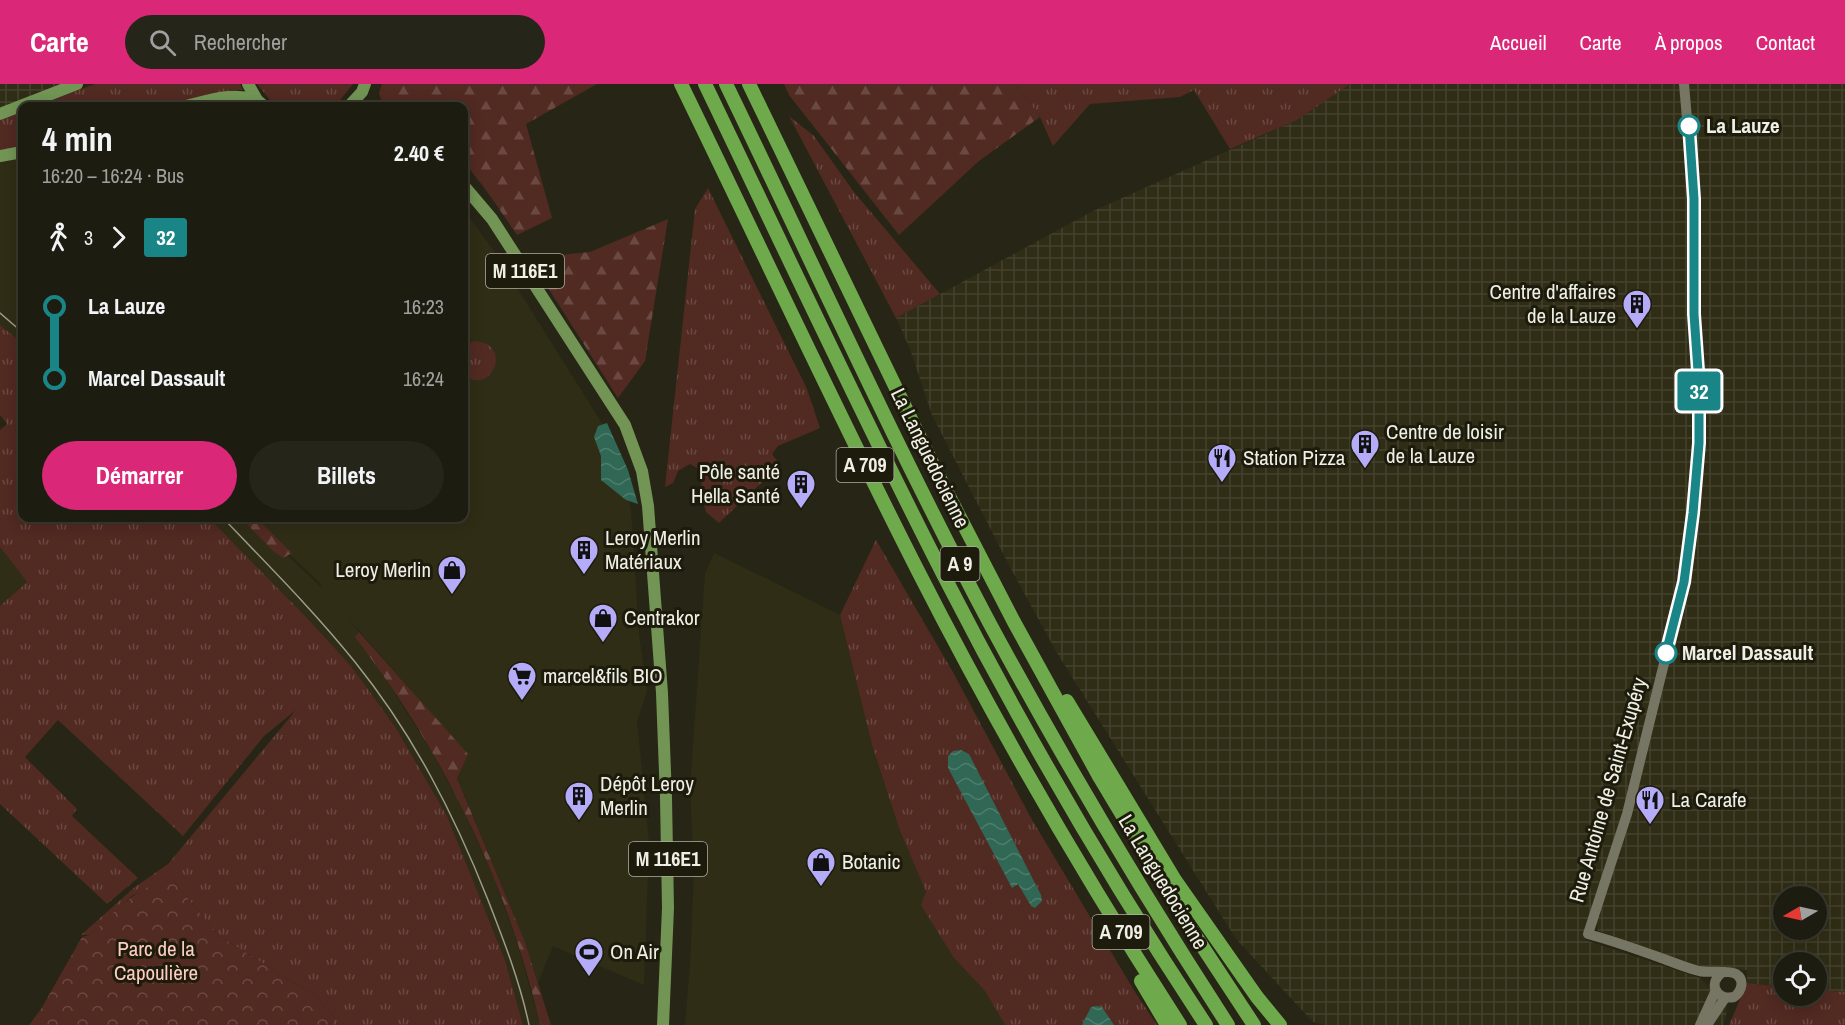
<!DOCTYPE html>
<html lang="fr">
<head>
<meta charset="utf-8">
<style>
	:root { --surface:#1d1c10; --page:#252519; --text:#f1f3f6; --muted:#a0a19f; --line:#3b3a30; --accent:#db2777 }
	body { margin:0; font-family:"Archivo Narrow",sans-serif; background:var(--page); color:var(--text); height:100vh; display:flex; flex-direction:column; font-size:22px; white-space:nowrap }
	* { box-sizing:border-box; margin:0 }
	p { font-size:20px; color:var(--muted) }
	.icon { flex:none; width:33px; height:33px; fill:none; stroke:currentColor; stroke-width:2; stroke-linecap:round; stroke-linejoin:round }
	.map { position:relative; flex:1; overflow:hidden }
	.details { position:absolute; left:18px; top:18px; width:450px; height:420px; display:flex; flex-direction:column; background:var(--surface); border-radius:12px; box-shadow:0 3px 15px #0003,0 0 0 2px var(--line) }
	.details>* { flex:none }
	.badge { padding:0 12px; border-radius:4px; font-size:21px; line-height:39px }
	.needle { width:39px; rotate:261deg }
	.controls { position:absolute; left:1773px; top:802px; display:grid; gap:12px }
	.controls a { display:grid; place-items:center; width:54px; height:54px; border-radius:50%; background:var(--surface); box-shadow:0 3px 15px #0003,0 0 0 2px var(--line); font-size:30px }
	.map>.badge { position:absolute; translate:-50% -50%; box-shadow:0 0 0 3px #fff }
	.legs { display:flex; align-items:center; gap:9px; height:66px; padding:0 24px; font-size:20px }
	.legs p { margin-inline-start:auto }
	.head { display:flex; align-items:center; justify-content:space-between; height:102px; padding:0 24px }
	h1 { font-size:33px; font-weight:800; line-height:45px }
	.primary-button { display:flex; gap:12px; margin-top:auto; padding:12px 24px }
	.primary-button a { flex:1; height:69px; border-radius:36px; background:var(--accent); color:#fff; font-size:24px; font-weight:800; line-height:69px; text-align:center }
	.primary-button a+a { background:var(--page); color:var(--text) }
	ul { padding:0 24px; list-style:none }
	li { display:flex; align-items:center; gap:21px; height:72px; font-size:22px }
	li i { display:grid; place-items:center; width:9px; height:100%; margin:0 8px; background:currentColor }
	li i::after { content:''; width:15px; height:15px; margin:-8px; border:4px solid; border-radius:50%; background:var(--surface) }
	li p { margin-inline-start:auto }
	li:first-child i { background:linear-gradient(#0000 50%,currentColor 0) }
	li:last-child i { background:linear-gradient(currentColor 50%,#0000 0) }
	header { display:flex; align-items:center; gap:36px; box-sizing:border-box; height:84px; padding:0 30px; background:var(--accent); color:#fff }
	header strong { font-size:28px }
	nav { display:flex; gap:33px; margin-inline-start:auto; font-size:21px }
	.search { width:420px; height:54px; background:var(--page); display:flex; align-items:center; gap:15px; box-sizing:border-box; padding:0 21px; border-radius:33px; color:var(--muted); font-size:22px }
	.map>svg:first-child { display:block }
</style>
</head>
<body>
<header>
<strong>Carte</strong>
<div class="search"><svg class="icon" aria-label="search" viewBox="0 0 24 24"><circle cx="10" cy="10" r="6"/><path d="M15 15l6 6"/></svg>Rechercher</div>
<nav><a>Accueil</a><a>Carte</a><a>À propos</a><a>Contact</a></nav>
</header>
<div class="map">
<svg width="1845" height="941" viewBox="0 0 1845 941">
	<defs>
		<pattern id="industrial-grid" width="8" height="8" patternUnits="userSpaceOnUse" patternTransform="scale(1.5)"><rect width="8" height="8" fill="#302d16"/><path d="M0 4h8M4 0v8" fill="none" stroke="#44422c"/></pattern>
		<pattern id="grass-tufts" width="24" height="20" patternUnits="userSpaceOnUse" patternTransform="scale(1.5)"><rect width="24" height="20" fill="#512a22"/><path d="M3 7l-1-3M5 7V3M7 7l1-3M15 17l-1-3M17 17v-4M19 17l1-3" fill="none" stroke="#6a4942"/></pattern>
		<pattern id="forest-firs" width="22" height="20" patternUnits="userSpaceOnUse" patternTransform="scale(1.5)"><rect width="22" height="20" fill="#512a22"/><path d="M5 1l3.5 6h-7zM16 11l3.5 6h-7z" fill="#6a4942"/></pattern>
		<pattern id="park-crowns" width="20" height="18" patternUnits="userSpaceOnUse" patternTransform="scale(1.5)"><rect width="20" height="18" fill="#512a22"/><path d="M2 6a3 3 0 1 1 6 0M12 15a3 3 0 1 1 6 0" fill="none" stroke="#6a4942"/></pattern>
		<pattern id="water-waves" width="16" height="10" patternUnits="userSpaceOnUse" patternTransform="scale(1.5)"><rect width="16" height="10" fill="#306755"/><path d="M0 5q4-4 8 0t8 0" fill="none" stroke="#4e7d6d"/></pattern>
	</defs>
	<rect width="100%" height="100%" fill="#272515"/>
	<!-- built -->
	<g fill="#302d16">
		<polygon points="22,73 22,259 0,241 0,78"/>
		<polygon points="464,126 494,167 603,341 624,392 631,426 639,551 647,607 637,637 649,758 644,901 553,862 538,899 525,858 457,693 467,670 347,533 359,548 356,553 373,575 430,665 462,723 493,792 517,858 540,941 523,941 505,876 447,732 396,644 351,582 309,536 209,434 248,434 324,506 317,496 250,434 464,434"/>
		<polygon points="0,463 27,498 0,522"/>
		<polygon points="714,469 840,531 872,661 900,747 954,874 985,907 1005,941 685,941 690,880 694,789 690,704 705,490"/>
	</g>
	<!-- industrial -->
	<g fill="url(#industrial-grid)" fill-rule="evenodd">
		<polygon points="0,0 72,0 0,29"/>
		<path d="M1350,0H1845V908L1817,906L1816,879H1784L1783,903L1747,899V886L1703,883L1598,847L1596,839L1688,496L1696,456L1700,420L1705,353V307L1700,200L1694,189L1696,357L1681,494L1618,747L1585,856L1700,894L1727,921L1726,933L1723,941H1324L1313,938L1236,855L1057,569L1011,485L932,331L910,265L896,234L1093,127L1297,36ZM1784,813H1816V846H1784Z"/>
	</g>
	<!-- grass -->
	<g fill="url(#grass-tufts)">
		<polygon points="95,0 240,0 243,6 235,6 207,12 169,22 36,22"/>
		<polygon points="257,0 353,0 340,16 328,22 282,22 270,16"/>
		<polygon points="1015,0 1350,0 1297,36 1230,65 1194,6 1180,13 1090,20 1053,62 1040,33"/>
		<polygon points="22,27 22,64 0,67 0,36"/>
		<polygon points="789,32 814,52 854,108 940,210 896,234"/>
		<polygon points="708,104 807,305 820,344 778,362 772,370 780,381 719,439 706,428 701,409 702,387 690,380 678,387 673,399 665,403 695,125"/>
		<polygon points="0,241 22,259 22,434 209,434 309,536 351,582 396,644 447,732 505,876 523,941 334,941 334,933 315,912 218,851 172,795 133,811 90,851 81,851 135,803 168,780 296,626 264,652 183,752 58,636 25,673 77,725 72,732 138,794 107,820 0,720 0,522 27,498 0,463 0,346 7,340 0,331"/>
		<path d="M474,257C514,259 492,313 464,291V263Z"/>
		<polygon points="876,456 954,590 1031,734 1135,908 1157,941 1005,941 985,907 954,874 921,821 926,808 900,747 872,661 840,531"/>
		<polygon points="1747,899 1783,903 1784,912 1816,912 1817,906 1845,908 1845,941 1729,941"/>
	</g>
	<!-- forest -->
	<g fill="url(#forest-firs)">
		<polygon points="382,0 597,0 526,40 552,134 517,151 486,106 464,78 464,22 383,22 379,9"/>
		<polygon points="784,0 1015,0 1040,33 979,77 899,151 789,11"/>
		<polygon points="668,135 645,277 618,314 529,174 590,168"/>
		<polygon points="241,434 256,434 292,469 283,474 272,466"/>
		<path d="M359,548L468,670L457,694L525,858L551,941H540C509,801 442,666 355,553Z"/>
	</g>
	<!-- park -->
	<path fill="url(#park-crowns)" d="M172,795L218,851L315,912L334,933V941H29L41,925L82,853L90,851C115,828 137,801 172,795Z"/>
	<!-- water -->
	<g fill="url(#water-waves)">
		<polygon points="607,339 628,386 638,420 626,416 601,396 601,372 594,353 598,342"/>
		<polygon points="961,666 969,670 1041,811 1042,817 1035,824 1031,822 1018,800 1012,804 948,684 948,672 953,667"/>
		<polygon points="1096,922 1102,923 1114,941 1082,941 1091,923"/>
	</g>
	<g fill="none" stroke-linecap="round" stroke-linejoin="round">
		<!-- secondary -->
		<g stroke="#777563" stroke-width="10">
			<path d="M1684,0L1694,115V230L1699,301V359L1693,429L1684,498L1627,730L1588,850C1614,857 1639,866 1664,875C1675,879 1687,884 1699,887C1709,889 1730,886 1736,890C1745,896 1742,907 1734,913C1716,917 1707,899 1723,888"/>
			<polyline points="1700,941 1716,906"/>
			<polyline points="1707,941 1725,914"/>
		</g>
		<!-- primary -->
		<g stroke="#729555" stroke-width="12">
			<polyline points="248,0 257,16 264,22"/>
			<path d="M186,22C210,16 233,8 257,16"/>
			<polyline points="349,22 362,8 365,0"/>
			<polyline points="0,30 77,0"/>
			<polyline points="0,72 22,68"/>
			<polyline points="464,102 492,135 625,341 642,387 648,422 662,609 666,714 668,824 663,941"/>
		</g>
		<!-- highway -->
		<g stroke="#6eaa4c" stroke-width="14">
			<path d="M681,0C760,162 836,326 918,487C997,642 1085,794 1180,941"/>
			<path d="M705,0C784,164 861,330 944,492C1023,646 1110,796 1206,941"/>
			<path d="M726,0C813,180 896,363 990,540C1064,677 1143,810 1228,941"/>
			<polyline points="749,0 938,391 1014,538 1100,694 1185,836 1254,941"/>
			<polyline points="1067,617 1175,796 1257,913 1280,941"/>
			<polyline points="1141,897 1167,941"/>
		</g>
		<!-- tram -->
		<g stroke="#9d9c8f" stroke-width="1.5">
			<polyline points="0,229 22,248"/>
			<path d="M223,434C268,481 314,527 355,578C413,650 454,730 488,816C504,857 520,898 529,941"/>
		</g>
	</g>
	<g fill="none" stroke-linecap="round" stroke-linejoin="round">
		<!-- line-1 casing -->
		<g stroke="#fff" stroke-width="14">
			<polyline id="line-1" points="1666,569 1684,498 1693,429 1699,359 1699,301 1694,230 1694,115 1689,42"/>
		</g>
		<!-- line-1 -->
		<use href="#line-1" stroke="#1a8587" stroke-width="9"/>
	</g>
	<!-- icons -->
	<defs>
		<g id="building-pin" transform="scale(1.5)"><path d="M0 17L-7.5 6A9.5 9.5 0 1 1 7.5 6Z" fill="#b4acf9" stroke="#1d1b0c"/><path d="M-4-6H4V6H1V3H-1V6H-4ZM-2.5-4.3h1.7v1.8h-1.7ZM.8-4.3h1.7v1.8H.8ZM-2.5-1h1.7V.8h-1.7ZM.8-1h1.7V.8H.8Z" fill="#111"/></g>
		<g id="restaurant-pin" transform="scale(1.5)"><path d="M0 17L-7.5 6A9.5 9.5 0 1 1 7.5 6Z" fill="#b4acf9" stroke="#1d1b0c"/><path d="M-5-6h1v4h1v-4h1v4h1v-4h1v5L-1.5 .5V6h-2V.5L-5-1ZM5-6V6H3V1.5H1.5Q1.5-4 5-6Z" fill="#111"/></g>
		<g id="shop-pin" transform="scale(1.5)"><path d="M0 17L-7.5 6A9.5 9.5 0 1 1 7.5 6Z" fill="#b4acf9" stroke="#1d1b0c"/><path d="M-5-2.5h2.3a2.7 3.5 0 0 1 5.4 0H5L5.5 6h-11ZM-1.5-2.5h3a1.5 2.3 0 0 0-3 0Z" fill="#111"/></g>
		<g id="supermarket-pin" transform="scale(1.5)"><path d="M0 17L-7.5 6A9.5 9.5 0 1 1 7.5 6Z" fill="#b4acf9" stroke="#1d1b0c"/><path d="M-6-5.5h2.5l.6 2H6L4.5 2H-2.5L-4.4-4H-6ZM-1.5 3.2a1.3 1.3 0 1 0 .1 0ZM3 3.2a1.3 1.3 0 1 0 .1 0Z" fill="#111"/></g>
		<g id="stadium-pin" transform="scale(1.5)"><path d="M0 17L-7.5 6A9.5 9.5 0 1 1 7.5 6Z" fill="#b4acf9" stroke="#1d1b0c"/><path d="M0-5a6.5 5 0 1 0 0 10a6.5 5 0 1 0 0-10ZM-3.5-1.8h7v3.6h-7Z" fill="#111"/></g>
	</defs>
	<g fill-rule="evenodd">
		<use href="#building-pin" x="1637" y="220"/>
		<use href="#building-pin" x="1365" y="360"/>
		<use href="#restaurant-pin" x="1222" y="374"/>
		<use href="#building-pin" x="801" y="400"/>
		<use href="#building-pin" x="584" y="466"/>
		<use href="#shop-pin" x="452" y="486"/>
		<use href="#shop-pin" x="603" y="534"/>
		<use href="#supermarket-pin" x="522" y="592"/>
		<use href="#building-pin" x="579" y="712"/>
		<use href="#restaurant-pin" x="1650" y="716"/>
		<use href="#shop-pin" x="821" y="778"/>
		<use href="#stadium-pin" x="589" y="868"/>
	</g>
	<!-- markers -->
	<g fill="#fff" stroke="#1a8587" stroke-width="3">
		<circle cx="1689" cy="42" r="10"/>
		<circle cx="1666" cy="569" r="10"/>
	</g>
	<g text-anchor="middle" stroke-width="6" stroke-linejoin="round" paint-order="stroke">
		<!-- shield labels -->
		<g fill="#1d1b0c" stroke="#b1afa4" stroke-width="1.5">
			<rect x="486" y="170" width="78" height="34" rx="4.5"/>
			<rect x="836.5" y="364" width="57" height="34" rx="4.5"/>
			<rect x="940.5" y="463" width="39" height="34" rx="4.5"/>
			<rect x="629" y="758" width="78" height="34" rx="4.5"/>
			<rect x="1092.5" y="831" width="57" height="34" rx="4.5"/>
		</g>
		<g font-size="20" font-weight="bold" fill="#f0efe5">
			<text x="525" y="194">M 116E1</text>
			<text x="865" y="388">A 709</text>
			<text x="960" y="487">A 9</text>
			<text x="668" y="782">M 116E1</text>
			<text x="1121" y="855">A 709</text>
		</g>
		<!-- stop labels -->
		<g font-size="21" font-weight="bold" fill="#f0efe5" stroke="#1d1b0c" text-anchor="start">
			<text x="1706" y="49">La Lauze</text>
			<text x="1682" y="576">Marcel Dassault</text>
		</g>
		<!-- poi labels -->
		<g font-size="21" fill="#f0efe5" stroke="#1d1b0c" text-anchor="start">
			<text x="1616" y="215" text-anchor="end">Centre d'affaires<tspan x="1616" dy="24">de la Lauze</tspan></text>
			<text x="1386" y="355">Centre de loisir<tspan x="1386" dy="24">de la Lauze</tspan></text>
			<text x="1243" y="381">Station Pizza</text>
			<text x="780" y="395" text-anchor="end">Pôle santé<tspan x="780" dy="24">Hella Santé</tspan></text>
			<text x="605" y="461">Leroy Merlin<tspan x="605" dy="24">Matériaux</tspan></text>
			<text x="431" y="493" text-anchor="end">Leroy Merlin</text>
			<text x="624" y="541">Centrakor</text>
			<text x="543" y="599">marcel&amp;fils BIO</text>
			<text x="600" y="707">Dépôt Leroy<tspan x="600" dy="24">Merlin</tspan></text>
			<text x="1671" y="723">La Carafe</text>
			<text x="842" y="785">Botanic</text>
			<text x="610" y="875">On Air</text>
		</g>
		<!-- street labels -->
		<g font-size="21" fill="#f0efe5" stroke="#1d1b0c">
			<text transform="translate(930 374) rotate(64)" y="7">La Languedocienne</text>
			<text transform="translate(1608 706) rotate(-74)" y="7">Rue Antoine de Saint-Exupéry</text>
			<text transform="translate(1163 798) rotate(59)" y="7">La Languedocienne</text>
		</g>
		<!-- park labels -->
		<g font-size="21" fill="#fdccc2" stroke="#1d1b0c">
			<text x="156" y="872">Parc de la<tspan x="156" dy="24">Capoulière</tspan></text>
		</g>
	</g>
</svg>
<div class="controls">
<a><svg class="needle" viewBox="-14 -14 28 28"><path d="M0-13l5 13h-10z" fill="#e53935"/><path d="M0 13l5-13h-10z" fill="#a0a19f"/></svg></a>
<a><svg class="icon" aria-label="locate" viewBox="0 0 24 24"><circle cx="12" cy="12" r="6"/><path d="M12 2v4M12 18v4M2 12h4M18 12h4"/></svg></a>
</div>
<b class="badge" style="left:1699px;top:307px;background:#1a8587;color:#fff">32</b>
<section class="details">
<div class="head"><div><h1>4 min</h1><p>16:20 – 16:24 · Bus</p></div><b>2.40 €</b></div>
<div class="legs"><svg class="icon" aria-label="walk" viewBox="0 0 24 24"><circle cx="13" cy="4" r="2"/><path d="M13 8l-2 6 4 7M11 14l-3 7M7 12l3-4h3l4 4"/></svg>3<svg class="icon" aria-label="forward" viewBox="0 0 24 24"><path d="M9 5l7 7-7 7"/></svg><b class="badge" style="background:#1a8587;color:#fff">32</b></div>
<ul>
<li><i style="color:#1a8587"></i><b>La Lauze</b><p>16:23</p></li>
<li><i style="color:#1a8587"></i><b>Marcel Dassault</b><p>16:24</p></li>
</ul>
<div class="primary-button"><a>Démarrer</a><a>Billets</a></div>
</section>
</div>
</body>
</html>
